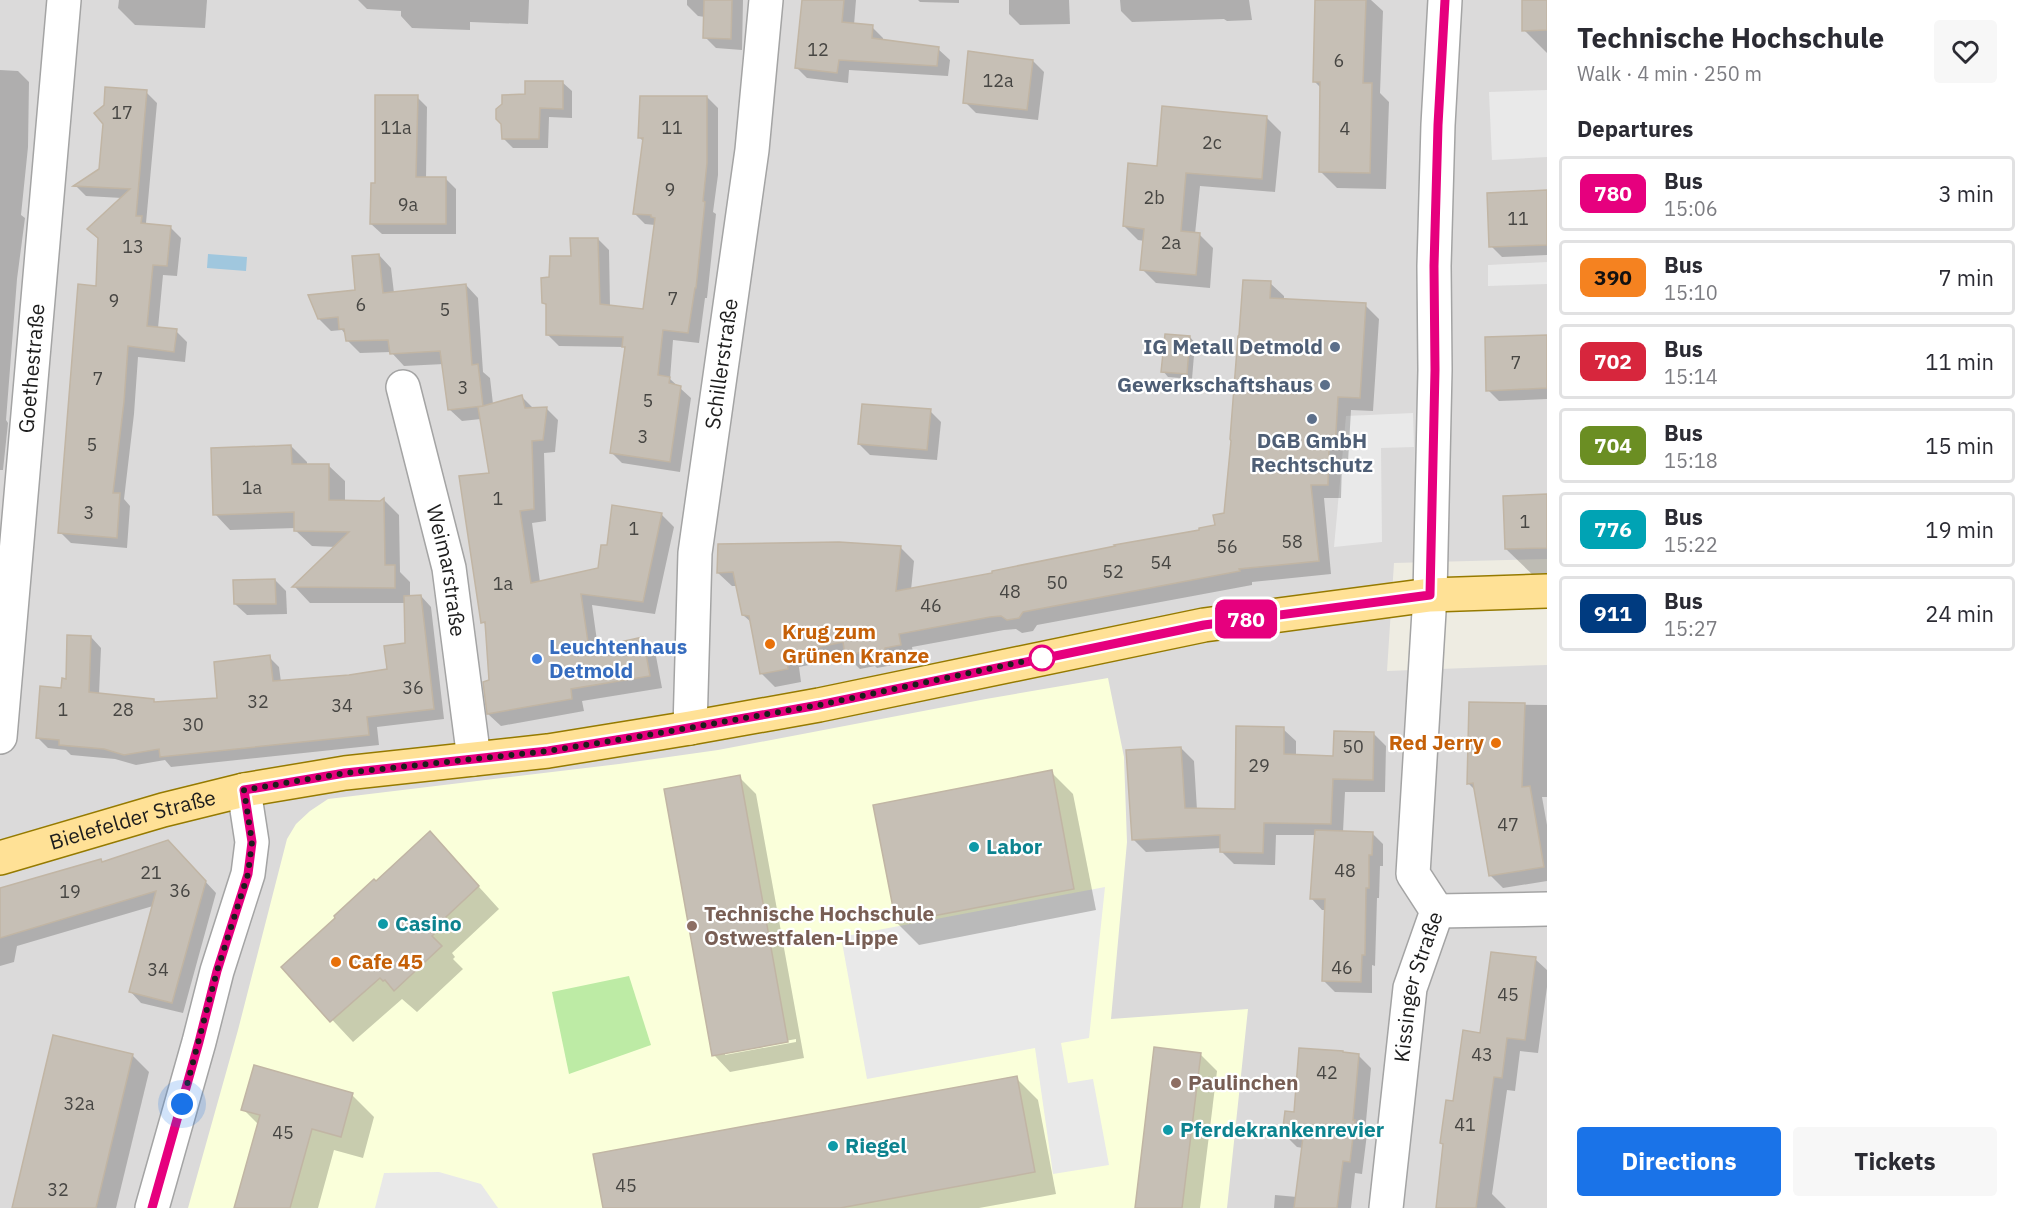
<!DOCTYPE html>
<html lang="en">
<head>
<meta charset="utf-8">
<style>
	:root { --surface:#fff; --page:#f7f7f7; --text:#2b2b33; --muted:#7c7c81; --line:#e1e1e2; --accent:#1a73e8 }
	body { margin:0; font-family:"IBM Plex Sans",sans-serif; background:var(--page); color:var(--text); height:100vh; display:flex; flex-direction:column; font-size:22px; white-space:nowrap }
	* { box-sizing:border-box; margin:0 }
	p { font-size:20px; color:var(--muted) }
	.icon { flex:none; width:33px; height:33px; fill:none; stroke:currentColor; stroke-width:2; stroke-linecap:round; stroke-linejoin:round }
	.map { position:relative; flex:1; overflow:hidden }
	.panel { display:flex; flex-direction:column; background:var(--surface); width:480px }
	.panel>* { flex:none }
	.badge { padding:0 12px; border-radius:9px; font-size:21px; line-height:39px }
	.you { position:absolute; width:30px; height:30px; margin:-15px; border:4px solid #fff; border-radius:50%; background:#1a73e8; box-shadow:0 0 0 9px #1a73e833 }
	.map>.badge { position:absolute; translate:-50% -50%; box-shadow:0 0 0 3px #fff }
	h2 { padding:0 30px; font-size:22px; line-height:54px }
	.round { display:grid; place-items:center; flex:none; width:63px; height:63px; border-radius:6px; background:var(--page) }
	.head { display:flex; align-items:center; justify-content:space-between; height:102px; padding:0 30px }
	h1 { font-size:28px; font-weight:800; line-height:45px }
	.action { display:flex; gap:12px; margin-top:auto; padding:12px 30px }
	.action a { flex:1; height:69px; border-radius:6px; background:var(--accent); color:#fff; font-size:24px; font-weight:800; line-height:69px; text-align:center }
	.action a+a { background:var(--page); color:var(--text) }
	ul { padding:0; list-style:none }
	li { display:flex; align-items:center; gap:18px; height:75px; margin:0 12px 9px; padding:0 18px; border:3px solid var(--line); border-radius:6px }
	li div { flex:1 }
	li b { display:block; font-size:22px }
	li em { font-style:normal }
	li .badge { min-width:66px; font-weight:700; text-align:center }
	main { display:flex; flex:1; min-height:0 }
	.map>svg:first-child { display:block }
</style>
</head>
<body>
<main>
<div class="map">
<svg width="1547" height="1208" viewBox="0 0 1547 1208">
	<rect width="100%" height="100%" fill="#eeece2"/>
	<!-- residential -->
	<polygon fill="#dbdada" points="0,0 1547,0 1547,559 1394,563 1387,671 1547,665 1547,1208 0,1208"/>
	<!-- education -->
	<polygon fill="#faffda" points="1108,678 1124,757 1127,842 1111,1019 1248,1009 1227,1208 188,1208 238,1030 287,839 296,824 310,811 328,799 619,764 718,750 986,699"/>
	<!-- grass -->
	<polygon fill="#bdeba5" points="629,976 651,1045 569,1074 552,992"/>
	<!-- parking -->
	<g fill="#e9e9e9">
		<polygon points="1547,90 1547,157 1492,160 1489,92"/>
		<polygon points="1547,262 1547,284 1488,286 1488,265"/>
		<polygon points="1413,413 1414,447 1381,448 1382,542 1334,547 1346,416"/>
		<polygon points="1105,887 1089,1038 1061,1043 1068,1083 1093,1079 1109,1165 1053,1174 1035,1048 867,1079 841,937"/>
		<polygon points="439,1172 481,1184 498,1208 375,1208 384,1173"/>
	</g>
	<!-- water -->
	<polygon fill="#a0c7de" points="208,254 247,257 246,271 207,268"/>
	<!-- shadow -->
	<g fill="#0003" fill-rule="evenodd">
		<polygon points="119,0 207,0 205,28 135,25 118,8"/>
		<polygon points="358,0 529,0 528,24 470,22 470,30 412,28 401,16 401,11 367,9"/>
		<polygon points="687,0 743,0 742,50 716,48 705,37 705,17 698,16 687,5"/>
		<polygon points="803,0 856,0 854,25 872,27 883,38 883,41 938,49 950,60 948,76 849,70 848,83 807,78 796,67"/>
		<polygon points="918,0 959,0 959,3 920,2"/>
		<polygon points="1009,0 1069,0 1070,24 1020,25 1009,14"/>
		<polygon points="1120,0 1249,0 1252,20 1227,21 1224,19 1132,22 1121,11"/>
		<polygon points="1317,0 1371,0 1383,11 1380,93 1389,102 1386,189 1337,188 1320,171 1321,88 1314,81"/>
		<polygon points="1547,0 1547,53 1524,30"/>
		<polygon points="1033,61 1044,72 1038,120 976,113 965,102"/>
		<polygon points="0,70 18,71 29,82 28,147 21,215 25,218 17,279 6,420 8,423 3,470 0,470"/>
		<polygon points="562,82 572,91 572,118 549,117 548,148 513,148 503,138 503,105"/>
		<polygon points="146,92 157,103 146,223 148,225 170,227 181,238 177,276 163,275 158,328 176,331 187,342 185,362 138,357 134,414 124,499 130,506 127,548 71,543 60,532 97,288 99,240 89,229 122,198 86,196 76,186 101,169"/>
		<polygon points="417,97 427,107 426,179 446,179 456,189 456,234 382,234 371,224 376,184"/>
		<polygon points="707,97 718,108 718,175 713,212 716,214 707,298 705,298 699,343 673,340 670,379 691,398 680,472 622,463 611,452 627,350 624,347 559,346 548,335 547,306 543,302 551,278 573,258 598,239 609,250 610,306 644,310 655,225 645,224 634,213 644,142 639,137"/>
		<polygon points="1267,118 1281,132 1275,192 1200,186 1195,234 1199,234 1213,248 1210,288 1156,283 1142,269 1144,241 1138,240 1124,226 1158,167"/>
		<polygon points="1547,192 1547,255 1502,257 1491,246"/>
		<polygon points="379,255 391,268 394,293 466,285 478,298 483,372 490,378 493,404 522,397 534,409 546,408 558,420 555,452 544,453 546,521 532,523 540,582 599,569 608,547 661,514 674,527 655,614 592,605 598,648 643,639 655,651 662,688 582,701 584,711 501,726 488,714 491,681 487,626 483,622 490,474 481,419 462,421 449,409 444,364 404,366 391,352 360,353 347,340 346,335 342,330 331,331 319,319 356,292"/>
		<polygon points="1270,283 1284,296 1284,300 1365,305 1379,319 1373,411 1351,410 1348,462 1342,462 1341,498 1324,498 1331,574 1252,582 1252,585 1037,625 1033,631 1022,633 1016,629 1004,630 912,647 914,658 898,661 898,664 877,668 875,666 860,669 848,657 799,667 801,682 775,687 761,673 752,623 743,615 737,586 732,586 718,573 901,548 914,561 911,590 1201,531 1217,526 1226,515"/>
		<polygon points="1547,336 1547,399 1499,401 1488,390"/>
		<polygon points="1190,337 1195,343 1192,379 1168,377 1163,371"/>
		<polygon points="930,411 941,422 937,460 870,455 859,444"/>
		<polygon points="291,446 307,462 307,466 329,466 345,481 345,502 381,503 384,500 399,515 400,572 410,582 410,597 421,596 431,607 444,719 377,727 379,745 171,767 165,760 136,765 115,759 71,755 66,750 48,748 37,737 91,637 101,648 99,694 153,700 156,704 219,699 269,657 279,667 281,682 349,676 389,670 406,644 405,603 310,603 295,587 336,547 312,546 296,531 296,528 230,530 215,514"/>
		<polygon points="1547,495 1547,579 1537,579 1506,549"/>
		<polygon points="275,580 286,591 287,614 247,615 235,604"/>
		<polygon points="1471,704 1547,705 1547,797 1542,797 1547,825 1547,881 1503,888 1490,875 1475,790 1468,783"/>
		<polygon points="1283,729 1296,741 1296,756 1334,757 1373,733 1386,746 1385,792 1345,792 1343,832 1372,833 1383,844 1383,866 1380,866 1379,898 1377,898 1375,966 1372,965 1372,993 1335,992 1324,981 1326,910 1322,910 1311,898 1316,835 1276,835 1275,865 1234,864 1221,851 1222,848 1146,852 1133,839 1181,748 1194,761 1197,810 1236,811"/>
		<polygon points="1051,772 1073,794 1096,910 919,945 897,923"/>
		<path d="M739,777L756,794L804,1058L730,1072L714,1055ZM796,1039V1042L725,1055V1052Z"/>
		<polygon points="430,833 499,909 452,953 455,957 453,959 463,969 417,1012 402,999 353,1042 283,967"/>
		<polygon points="179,853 216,893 183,1013 141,1003 130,991 153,906 17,946 14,962 0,966 0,892 101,860 103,863"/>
		<polygon points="1535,959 1547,970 1547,987 1538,1053 1520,1051 1515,1091 1507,1090 1492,1194 1506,1208 1437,1208 1455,1103 1482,1034"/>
		<polygon points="1200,1054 1217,1071 1200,1208 1136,1208"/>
		<polygon points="132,1055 149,1072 116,1208 13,1208"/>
		<polygon points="1358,1055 1371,1068 1365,1132 1367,1134 1362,1174 1355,1173 1351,1208 1274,1208 1275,1195 1297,1197 1303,1148 1297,1147 1284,1134"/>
		<polygon points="1016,1078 1038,1100 1056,1194 979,1208 604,1208"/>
		<polygon points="352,1095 374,1117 363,1158 334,1150 318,1208 236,1208 259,1125 243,1109"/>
	</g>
	<!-- building -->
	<g fill="#c6bfb5" stroke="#c1b5a4" stroke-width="1.5">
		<polygon points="704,0 732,0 731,39 703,38"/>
		<polygon points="802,0 844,0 842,22 873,25 872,38 939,47 937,66 839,60 837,73 795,68"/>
		<polygon points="1315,0 1366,0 1363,83 1372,83 1370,173 1319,172 1320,82 1313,82"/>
		<polygon points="1522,0 1547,0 1547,30 1522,31"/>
		<polygon points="968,51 1033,60 1027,110 963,103"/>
		<polygon points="525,81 563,81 563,109 540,108 539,139 502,139 501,124 496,119 496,109 502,104 502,95 525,94"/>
		<polygon points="105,87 147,90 136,216 142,216 141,223 171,226 167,266 153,265 147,326 177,329 174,352 128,346 124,402 113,493 120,493 117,538 58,533 78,284 96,286 98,238 87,229 130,189 73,186 99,169 103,124 94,113 104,105"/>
		<polygon points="375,95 418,95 416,177 446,177 446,224 370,224 371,183 375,183"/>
		<polygon points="640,96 707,96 707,163 703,201 705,202 696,288 695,288 688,333 663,330 658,375 670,377 669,383 681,386 670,462 610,453 625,347 622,347 623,337 546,335 546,304 542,303 541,278 549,277 550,256 571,256 570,238 598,238 600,304 643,309 655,218 651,217 651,215 633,214 643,138 638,138"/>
		<polygon points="1162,106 1267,116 1262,179 1186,173 1181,231 1200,233 1196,275 1140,270 1144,229 1123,226 1128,163 1157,166"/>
		<polygon points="1547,190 1547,245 1489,247 1487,193"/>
		<polygon points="379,254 383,293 466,284 472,365 478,364 483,406 522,395 525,408 547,407 543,440 532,441 534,509 520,511 531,583 598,568 601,545 607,545 612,505 662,513 643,602 581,594 589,649 643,637 650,676 571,689 572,699 487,714 483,682 489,680 485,622 481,623 459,476 489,473 478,407 483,406 448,410 440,351 390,354 388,340 346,341 344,329 339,329 338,317 318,319 308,295 355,290 352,256"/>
		<polygon points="1243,280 1271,281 1270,298 1366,303 1360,398 1338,397 1335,449 1329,449 1328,485 1311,485 1319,561 1239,569 1240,571 1023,612 1019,618 1007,620 1001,616 990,617 899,634 901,645 885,648 885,651 862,655 862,652 845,656 843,642 786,654 788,669 760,674 749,616 742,615 733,572 717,573 718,544 839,542 901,546 896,591 992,573 992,571 1115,546 1114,545 1199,530 1199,528 1215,525 1213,515 1224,513 1231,441 1230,439 1238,336 1239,335"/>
		<polygon points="1165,334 1190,336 1187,374 1161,372"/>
		<polygon points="1547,335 1547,388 1486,391 1485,337"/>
		<polygon points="862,404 931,409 927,450 858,444"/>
		<polygon points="291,445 292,464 329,464 329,500 380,501 384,498 385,565 395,565 395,588 292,587 349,532 294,531 294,512 213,515 211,448"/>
		<polygon points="1547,494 1547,548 1505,549 1503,496"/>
		<polygon points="275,579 276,604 234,604 233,580"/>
		<polygon points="421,595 434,709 367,717 369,735 160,757 159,749 124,755 104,749 59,745 59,740 36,738 40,686 61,688 62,678 66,679 67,635 91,636 89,692 154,699 154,702 217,698 214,662 270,655 273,681 349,675 387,669 384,646 405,643 404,596"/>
		<polygon points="1469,702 1525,703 1522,787 1530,786 1544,867 1489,876 1473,783 1467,784"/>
		<polygon points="1236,726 1284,727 1284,754 1333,756 1334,731 1374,732 1373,780 1333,779 1331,824 1264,823 1263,853 1220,852 1220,835 1132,840 1126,750 1181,747 1185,808 1235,809"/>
		<polygon points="1052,770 1074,889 896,923 873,805"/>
		<polygon points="740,775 788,1042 712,1056 664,789"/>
		<polygon points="1315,830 1373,832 1372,855 1369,855 1369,888 1366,888 1365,955 1362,955 1361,982 1322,981 1325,899 1310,899"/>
		<polygon points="430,831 479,886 431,931 434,934 432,936 442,946 394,991 385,980 383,981 380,978 330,1022 281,967 335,918 334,916 374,879 376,881"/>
		<polygon points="168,840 206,881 172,1003 129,992 156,891 0,938 0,888 101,859 102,862"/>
		<polygon points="1491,952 1536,957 1525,1040 1507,1038 1502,1078 1494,1077 1476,1208 1436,1208 1443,1144 1440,1143 1446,1100 1453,1101 1463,1030 1480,1033"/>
		<polygon points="53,1035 133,1054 96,1208 12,1208"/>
		<polygon points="1154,1047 1201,1053 1182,1208 1135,1208"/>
		<polygon points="1299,1048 1343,1051 1343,1052 1359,1054 1353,1120 1355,1120 1350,1162 1343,1161 1337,1208 1294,1208 1303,1137 1282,1135 1285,1111 1294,1112"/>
		<polygon points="254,1065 353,1093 341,1137 312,1129 290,1208 234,1208 260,1115 241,1110"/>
		<polygon points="1017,1076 1035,1172 840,1208 603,1208 593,1154"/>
	</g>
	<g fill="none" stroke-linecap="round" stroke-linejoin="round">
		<!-- minor casing -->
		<g stroke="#a4a4a4" stroke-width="36">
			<g id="minor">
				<path id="s1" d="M403,387L449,568L474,759"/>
				<path id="s2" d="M690,728L695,553L752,150L766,0"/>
				<path id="s3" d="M0,737L64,0"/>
				<polyline points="1437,911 1547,909"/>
				<polyline points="152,1208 199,1042 217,971 248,874 252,842 244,790"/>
				<path id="s4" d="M1386,1208L1410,988L1437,911L1413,874L1430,595L1435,370L1434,266L1438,125L1445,0"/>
			</g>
		</g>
		<!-- major casing -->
		<g stroke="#957a00" stroke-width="36">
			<g id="major">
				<path id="s5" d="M0,858L163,810L244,790L345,773L548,751L690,728L819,705L1204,625L1430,595L1547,591"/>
			</g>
		</g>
		<!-- minor -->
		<use href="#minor" stroke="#fff" stroke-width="33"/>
		<!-- major -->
		<use href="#major" stroke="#ffe196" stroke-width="33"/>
	</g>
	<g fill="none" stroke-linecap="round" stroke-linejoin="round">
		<!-- line casing -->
		<g stroke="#fff" stroke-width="14">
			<polyline id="line" points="152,1208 199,1042 217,971 248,874 252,842 244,790 345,773 548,751 660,733 819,705 1204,625 1430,595 1435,370 1434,266 1438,125 1445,0"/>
		</g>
		<!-- line -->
		<use href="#line" stroke="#e6007e" stroke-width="9"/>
		<!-- walk -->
		<polyline stroke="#1d1d1d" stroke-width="6" stroke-dasharray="0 10.8" points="182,1104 217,971 248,874 252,842 244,790 345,773 548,751 660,733 819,705 1045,657 1042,658"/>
	</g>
	<!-- markers -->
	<g fill="#5c6f8a" stroke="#fff" stroke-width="2">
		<circle cx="1335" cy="347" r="6"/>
		<circle cx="1325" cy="385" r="6"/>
		<circle cx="1312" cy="419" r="6"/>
	</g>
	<g fill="#e8710a" stroke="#fff" stroke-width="2">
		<circle cx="770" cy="644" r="6"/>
		<circle cx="1496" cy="743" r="6"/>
		<circle cx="336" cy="962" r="6"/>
	</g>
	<circle fill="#fff" stroke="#e6007e" stroke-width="3" cx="1042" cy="658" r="12"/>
	<circle fill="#3f7fe0" stroke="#fff" stroke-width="2" cx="537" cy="659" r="6"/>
	<g fill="#0f9aa8" stroke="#fff" stroke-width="2">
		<circle cx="974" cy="847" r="6"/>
		<circle cx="383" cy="924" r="6"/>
		<circle cx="1168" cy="1130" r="6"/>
		<circle cx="833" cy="1146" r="6"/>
	</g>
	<g fill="#8d6e63" stroke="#fff" stroke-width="2">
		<circle cx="692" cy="926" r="6"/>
		<circle cx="1176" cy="1083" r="6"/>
	</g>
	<g text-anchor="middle" stroke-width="4.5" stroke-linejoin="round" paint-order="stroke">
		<!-- number labels -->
		<g font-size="18" fill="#474643">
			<text x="818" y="56">12</text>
			<text x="1339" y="67">6</text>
			<text x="998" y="87">12a</text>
			<text x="122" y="119">17</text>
			<text x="396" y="134">11a</text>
			<text x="672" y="134">11</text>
			<text x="1345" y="135">4</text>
			<text x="1212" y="149">2c</text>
			<text x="670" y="196">9</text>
			<text x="1154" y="204">2b</text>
			<text x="408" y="211">9a</text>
			<text x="1518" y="225">11</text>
			<text x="1171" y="249">2a</text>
			<text x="133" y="253">13</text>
			<text x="673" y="305">7</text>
			<text x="114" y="307">9</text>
			<text x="361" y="311">6</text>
			<text x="445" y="316">5</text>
			<text x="1516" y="369">7</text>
			<text x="98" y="385">7</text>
			<text x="463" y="394">3</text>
			<text x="648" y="407">5</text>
			<text x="643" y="443">3</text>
			<text x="92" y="451">5</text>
			<text x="252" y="494">1a</text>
			<text x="498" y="505">1</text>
			<text x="89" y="519">3</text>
			<text x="1525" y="528">1</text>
			<text x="634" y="535">1</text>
			<text x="1292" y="548">58</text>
			<text x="1227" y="553">56</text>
			<text x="1161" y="569">54</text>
			<text x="1113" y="578">52</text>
			<text x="1057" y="589">50</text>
			<text x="503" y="590">1a</text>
			<text x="1010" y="598">48</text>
			<text x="931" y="612">46</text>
			<text x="413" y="694">36</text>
			<text x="258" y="708">32</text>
			<text x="342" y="712">34</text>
			<text x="63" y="716">1</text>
			<text x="123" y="716">28</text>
			<text x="193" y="731">30</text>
			<text x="1353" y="753">50</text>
			<text x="1259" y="772">29</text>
			<text x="1508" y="831">47</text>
			<text x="1345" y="877">48</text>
			<text x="151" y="879">21</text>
			<text x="180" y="897">36</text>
			<text x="70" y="898">19</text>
			<text x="1342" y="974">46</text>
			<text x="158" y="976">34</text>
			<text x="1508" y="1001">45</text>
			<text x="1482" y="1061">43</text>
			<text x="1327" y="1079">42</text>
			<text x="79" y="1110">32a</text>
			<text x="1465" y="1131">41</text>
			<text x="283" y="1139">45</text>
			<text x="626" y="1192">45</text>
			<text x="58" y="1196">32</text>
		</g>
		<!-- service labels -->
		<g font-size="21" font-weight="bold" fill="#4e5e75" stroke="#fff" text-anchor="end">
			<text x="1323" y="354">IG Metall Detmold</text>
			<text x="1313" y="392">Gewerkschaftshaus</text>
			<text x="1312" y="448" text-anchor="middle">DGB GmbH<tspan x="1312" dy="24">Rechtschutz</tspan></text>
		</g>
		<!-- street labels -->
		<g font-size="21" fill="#1d1d1d" stroke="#fff">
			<text dy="7" stroke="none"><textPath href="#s2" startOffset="366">Schillerstraße</textPath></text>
			<text dy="7" stroke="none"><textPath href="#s3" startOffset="370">Goethestraße</textPath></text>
			<text dy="7" stroke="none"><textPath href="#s1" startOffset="189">Weimarstraße</textPath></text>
			<text dy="7" stroke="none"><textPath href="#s5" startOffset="138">Bielefelder Straße</textPath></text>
			<text dy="7" stroke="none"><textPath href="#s4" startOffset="224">Kissinger Straße</textPath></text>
		</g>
		<!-- food labels -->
		<g font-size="21" font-weight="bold" fill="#c56008" stroke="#fff" text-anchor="start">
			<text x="782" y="639">Krug zum<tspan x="782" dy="24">Grünen Kranze</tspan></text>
			<text x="1484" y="750" text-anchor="end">Red Jerry</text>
			<text x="348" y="969">Cafe 45</text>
		</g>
		<!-- shop labels -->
		<g font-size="21" font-weight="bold" fill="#366cbe" stroke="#fff" text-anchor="start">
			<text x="549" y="654">Leuchtenhaus<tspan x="549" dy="24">Detmold</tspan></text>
		</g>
		<!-- culture labels -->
		<g font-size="21" font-weight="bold" fill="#0d838f" stroke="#fff" text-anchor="start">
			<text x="986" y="854">Labor</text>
			<text x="395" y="931">Casino</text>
			<text x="1180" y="1137">Pferdekrankenrevier</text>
			<text x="845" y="1153">Riegel</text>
		</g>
		<!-- education labels -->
		<g font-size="21" font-weight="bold" fill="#785e54" stroke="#fff" text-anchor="start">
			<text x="704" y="921">Technische Hochschule<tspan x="704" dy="24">Ostwestfalen-Lippe</tspan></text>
			<text x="1188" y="1090">Paulinchen</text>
		</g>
	</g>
</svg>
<div class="you" style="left:182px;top:1104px"></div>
<b class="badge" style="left:1246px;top:619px;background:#e6007e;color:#fff">780</b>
</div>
<section class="panel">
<div class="head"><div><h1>Technische Hochschule</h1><p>Walk · 4 min · 250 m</p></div><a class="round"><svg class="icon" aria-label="heart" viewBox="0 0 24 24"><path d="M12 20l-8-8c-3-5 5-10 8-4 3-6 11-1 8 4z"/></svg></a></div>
<h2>Departures</h2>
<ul>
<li><span class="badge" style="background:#e6007e;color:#fff">780</span><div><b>Bus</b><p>15:06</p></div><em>3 min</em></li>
<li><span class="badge" style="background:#f58220;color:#111">390</span><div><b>Bus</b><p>15:10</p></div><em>7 min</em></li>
<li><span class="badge" style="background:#d7263d;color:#fff">702</span><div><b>Bus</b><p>15:14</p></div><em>11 min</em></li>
<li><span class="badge" style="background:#6b8e23;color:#fff">704</span><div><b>Bus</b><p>15:18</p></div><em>15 min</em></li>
<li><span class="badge" style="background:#00a3b4;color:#fff">776</span><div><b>Bus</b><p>15:22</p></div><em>19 min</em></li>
<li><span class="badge" style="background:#003b80;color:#fff">911</span><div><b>Bus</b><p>15:27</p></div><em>24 min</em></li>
</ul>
<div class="action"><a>Directions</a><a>Tickets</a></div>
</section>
</main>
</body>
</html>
